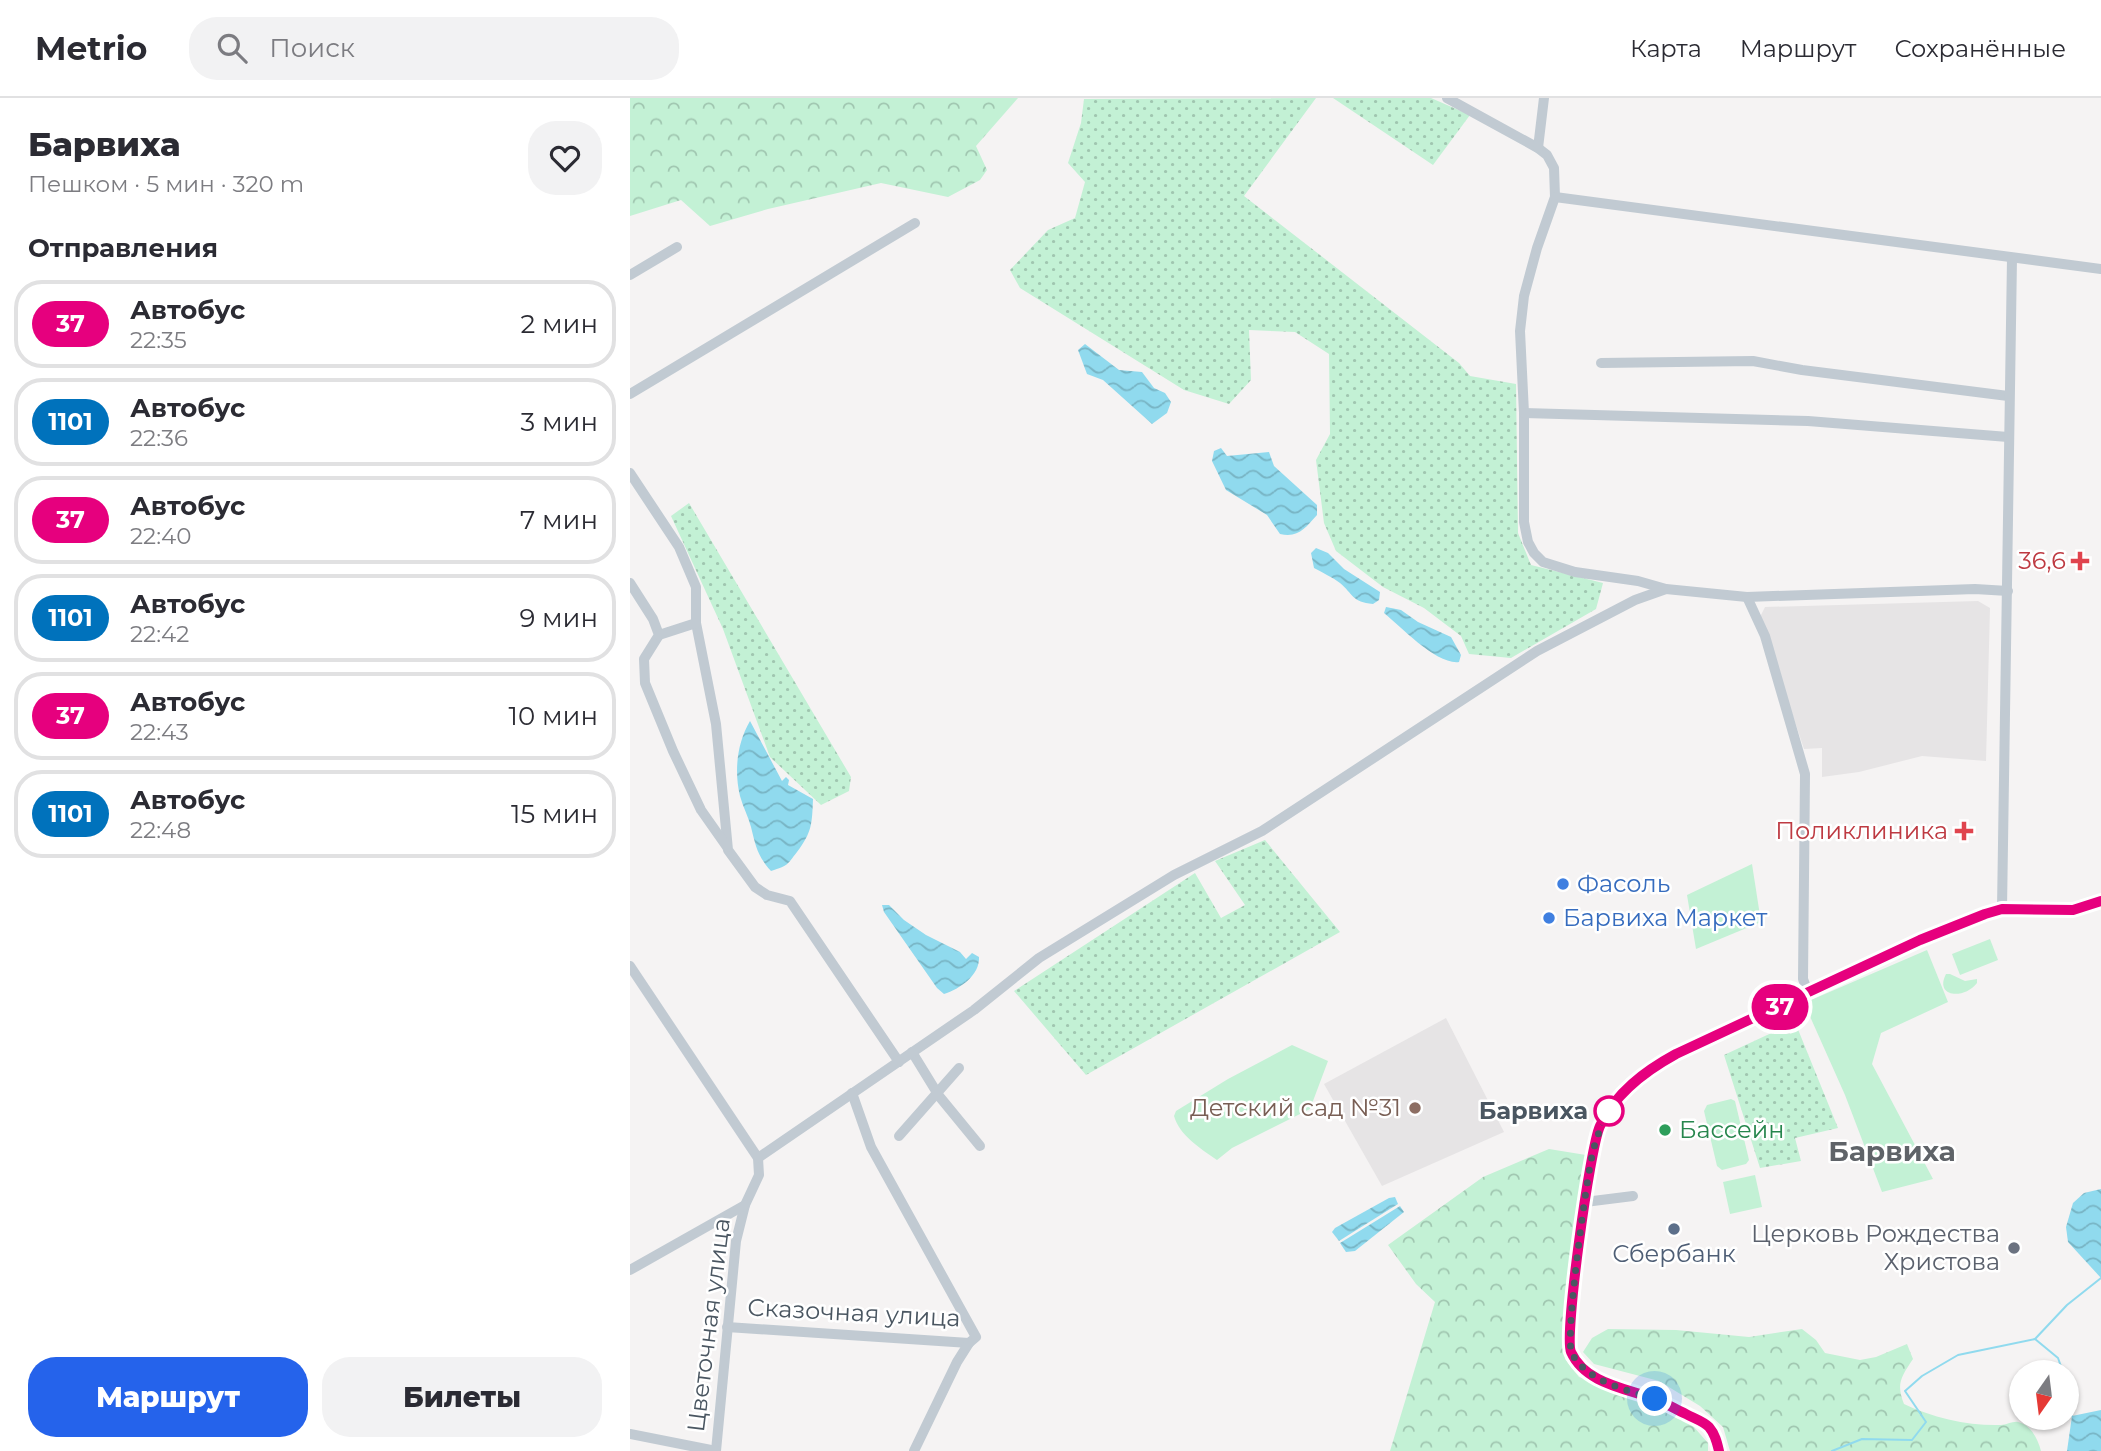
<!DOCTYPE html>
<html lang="ru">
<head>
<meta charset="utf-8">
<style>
	:root { --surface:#fff; --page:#f2f2f3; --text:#2b2b33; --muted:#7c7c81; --line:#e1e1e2; --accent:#2563eb }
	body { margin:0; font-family:Montserrat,sans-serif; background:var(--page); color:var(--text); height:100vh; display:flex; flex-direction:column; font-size:26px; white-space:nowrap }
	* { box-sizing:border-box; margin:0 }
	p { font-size:23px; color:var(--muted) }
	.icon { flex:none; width:38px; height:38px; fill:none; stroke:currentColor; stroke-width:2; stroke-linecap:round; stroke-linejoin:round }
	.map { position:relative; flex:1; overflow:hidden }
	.sheet { display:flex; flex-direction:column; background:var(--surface); width:630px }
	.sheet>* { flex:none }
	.badge { padding:0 14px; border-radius:23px; font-size:24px; line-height:46px }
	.needle { width:46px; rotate:194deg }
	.controls { position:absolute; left:1379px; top:1262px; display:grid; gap:14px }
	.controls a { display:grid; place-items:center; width:70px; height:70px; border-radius:50%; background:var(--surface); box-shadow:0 2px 5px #0004; font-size:35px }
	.you { position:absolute; width:35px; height:35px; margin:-18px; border:5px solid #fff; border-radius:50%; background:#1a73e8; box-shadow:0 0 0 10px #1a73e833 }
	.map>.badge { position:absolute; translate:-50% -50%; box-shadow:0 0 0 4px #fff }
	h2 { padding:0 28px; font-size:26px; line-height:63px }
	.round { display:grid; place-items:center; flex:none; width:74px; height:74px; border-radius:28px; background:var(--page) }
	.overview { display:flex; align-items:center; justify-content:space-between; height:119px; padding:0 28px }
	h1 { font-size:33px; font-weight:800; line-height:52px }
	.primary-button { display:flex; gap:14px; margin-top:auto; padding:14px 28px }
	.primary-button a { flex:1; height:80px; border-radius:28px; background:var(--accent); color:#fff; font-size:28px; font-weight:800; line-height:80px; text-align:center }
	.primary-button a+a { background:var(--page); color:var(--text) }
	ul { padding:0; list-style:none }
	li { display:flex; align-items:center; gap:21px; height:88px; margin:0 14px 10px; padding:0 14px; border:4px solid var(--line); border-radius:28px }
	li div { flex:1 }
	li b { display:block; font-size:26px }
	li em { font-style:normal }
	li .badge { min-width:77px; font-weight:700; text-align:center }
	header { display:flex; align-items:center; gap:42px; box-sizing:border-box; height:98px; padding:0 35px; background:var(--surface); border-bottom:2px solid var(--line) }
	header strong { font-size:33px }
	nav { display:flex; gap:38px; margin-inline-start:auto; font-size:24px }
	.search { width:490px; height:63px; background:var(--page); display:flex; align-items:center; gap:18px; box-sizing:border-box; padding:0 24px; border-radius:28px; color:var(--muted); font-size:26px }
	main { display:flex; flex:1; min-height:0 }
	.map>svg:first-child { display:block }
</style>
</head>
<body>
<header>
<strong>Metrio</strong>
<div class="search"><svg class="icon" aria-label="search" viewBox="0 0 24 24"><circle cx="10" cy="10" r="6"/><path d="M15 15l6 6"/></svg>Поиск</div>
<nav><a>Карта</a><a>Маршрут</a><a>Сохранённые</a></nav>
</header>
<main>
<section class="sheet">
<div class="overview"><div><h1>Барвиха</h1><p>Пешком · 5 мин · 320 m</p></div><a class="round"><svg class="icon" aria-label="heart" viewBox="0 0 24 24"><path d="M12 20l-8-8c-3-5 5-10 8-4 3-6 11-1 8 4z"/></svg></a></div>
<h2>Отправления</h2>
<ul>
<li><span class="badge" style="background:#e6007e;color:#fff">37</span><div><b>Автобус</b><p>22:35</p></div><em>2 мин</em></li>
<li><span class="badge" style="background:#0072bc;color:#fff">1101</span><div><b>Автобус</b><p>22:36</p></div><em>3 мин</em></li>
<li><span class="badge" style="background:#e6007e;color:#fff">37</span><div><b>Автобус</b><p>22:40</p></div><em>7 мин</em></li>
<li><span class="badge" style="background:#0072bc;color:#fff">1101</span><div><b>Автобус</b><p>22:42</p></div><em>9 мин</em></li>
<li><span class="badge" style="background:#e6007e;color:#fff">37</span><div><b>Автобус</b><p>22:43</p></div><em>10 мин</em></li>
<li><span class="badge" style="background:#0072bc;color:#fff">1101</span><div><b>Автобус</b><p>22:48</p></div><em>15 мин</em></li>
</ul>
<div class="primary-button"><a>Маршрут</a><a>Билеты</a></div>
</section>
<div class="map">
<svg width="1471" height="1353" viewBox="0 0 1471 1353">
	<defs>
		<pattern id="grass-dots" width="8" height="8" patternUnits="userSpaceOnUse" patternTransform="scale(1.75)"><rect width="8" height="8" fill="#c3f1d5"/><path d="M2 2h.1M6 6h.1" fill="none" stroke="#a0c6b0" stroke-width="1.8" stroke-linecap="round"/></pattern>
		<pattern id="forest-crowns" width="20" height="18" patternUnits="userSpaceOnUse" patternTransform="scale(1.75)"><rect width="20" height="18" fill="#c3f1d5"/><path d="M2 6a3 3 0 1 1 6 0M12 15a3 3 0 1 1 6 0" fill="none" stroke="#a0c6b0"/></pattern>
		<pattern id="water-waves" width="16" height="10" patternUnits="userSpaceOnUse" patternTransform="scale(1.75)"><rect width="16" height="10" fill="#90daee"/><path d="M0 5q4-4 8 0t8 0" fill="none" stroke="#78b4c4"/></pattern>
	</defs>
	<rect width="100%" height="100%" fill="#f5f3f3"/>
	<!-- education -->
	<g fill="#e6e4e5">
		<polygon points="1348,503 1360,510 1356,663 1292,658 1229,674 1192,679 1192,650 1174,651 1130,519 1135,509"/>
		<polygon points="816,920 874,1034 752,1088 694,986"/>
	</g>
	<!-- grass -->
	<g fill="url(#grass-dots)">
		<polygon points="686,0 614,98 829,265 840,278 886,286 888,435 901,467 973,485 966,511 881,560 839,556 831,538 794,510 753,489 706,453 694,425 686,362 700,336 699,256 665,234 619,232 621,282 599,306 554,292 390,190 380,172 418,132 445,120 455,84 438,65 451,25 454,1"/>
		<polygon points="703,0 801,0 840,17 803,67"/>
		<polygon points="59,405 221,679 219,693 191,707 140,659 93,531 41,418"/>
		<polygon points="635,742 710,834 456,977 384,893 565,775 591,820 615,807 585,763"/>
		<polygon points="1165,924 1208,1030 1165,1040 1171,1063 1130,1070 1094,957"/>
	</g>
	<!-- forest -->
	<g fill="url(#forest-crowns)">
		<polygon points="0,0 388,0 346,48 357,72 350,82 318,99 251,85 138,111 80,128 51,102 0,118"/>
		<polygon points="919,1051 956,1057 937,1184 933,1242 935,1261 949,1279 1020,1304 1063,1328 1078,1345 1078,1353 760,1353 805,1204 786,1186 758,1147 853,1079"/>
		<path d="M978,1231L1046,1232L1119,1239L1172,1231L1186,1242L1195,1255L1230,1262L1246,1259L1277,1246L1283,1261C1271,1279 1266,1286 1274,1306C1303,1320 1339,1328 1371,1327C1376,1327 1383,1323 1388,1324C1401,1327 1408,1341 1411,1353H1100L1093,1329L1070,1308L1029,1283L964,1266L953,1254L962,1240Z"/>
	</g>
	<!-- park -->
	<g fill="#c3f1d5">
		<polygon points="1122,766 1131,824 1066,851 1057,797"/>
		<polygon points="1360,841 1368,862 1330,877 1322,856"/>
		<polygon points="1297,852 1318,904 1251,935 1242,966 1303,1081 1252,1094 1215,997 1174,905"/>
		<path d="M1316,876H1320L1335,883L1347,881V885C1334,902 1304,899 1316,876Z"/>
		<path d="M662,947L698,963L680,1011L602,1050L587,1062C570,1050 550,1038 544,1018L546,1013L598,981Z"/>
		<polygon points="1101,1001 1105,1003 1119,1062 1116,1066 1092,1072 1087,1068 1074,1013 1077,1007"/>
		<polygon points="1125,1077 1132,1109 1100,1116 1093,1084"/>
	</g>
	<!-- water -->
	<g fill="url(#water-waves)">
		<polygon points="455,246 489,272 512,274 524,290 535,295 541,304 537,315 522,326 473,282 457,276 448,252"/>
		<path d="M591,350L597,358L639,354L644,368L687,407V417C675,430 669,440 650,436L637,417L596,392L582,363L584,353Z"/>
		<path d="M686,450L698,455L714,471L750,494L749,502L743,506C722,504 723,496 710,485C702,479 693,475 684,470L681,455Z"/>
		<path d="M756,509L771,512L788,524L821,539L831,557L829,564C807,567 771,529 754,515Z"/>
		<path d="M120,623L152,683L156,679L159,682L158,687L183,701C182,726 182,734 167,754C156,768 159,767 141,773C127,757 126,749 121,729C118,718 113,709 110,698C104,673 107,645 120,623Z"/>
		<path d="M252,807H259L274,822L296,837L330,854L336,861L342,855L349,859C350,877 330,891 314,896L307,890L254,814Z"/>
		<polygon points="1471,1091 1471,1180 1438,1144 1436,1129 1443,1105 1454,1095"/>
		<polygon points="765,1099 768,1106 709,1143 702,1134 705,1130 759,1100"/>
		<polygon points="770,1108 774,1114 725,1153 716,1154 710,1145"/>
		<polygon points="1471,1312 1471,1353 1437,1353 1442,1318"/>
	</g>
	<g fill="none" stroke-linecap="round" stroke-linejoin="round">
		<!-- stream -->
		<g stroke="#90daee" stroke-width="2">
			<polyline points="1405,1241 1437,1207 1471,1180"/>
			<polyline points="1437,1282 1439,1288 1442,1318"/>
			<polyline points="1202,1353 1232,1341 1282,1342 1296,1324 1275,1293 1292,1278 1328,1257 1405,1241 1428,1260 1433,1274"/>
		</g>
		<!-- minor -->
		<g stroke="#c1cad2" stroke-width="10">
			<polyline points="817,0 908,50 917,57 924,70 925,99 907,150 894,198 890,233 894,315 894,424 898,444 904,455 913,464 945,474 1008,483 1036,491 1117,499 1345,491 1378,493"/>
			<polyline points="908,50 914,0"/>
			<polyline points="925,99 1471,171"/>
			<polyline points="0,177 47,149"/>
			<polyline points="971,265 1123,263 1172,272 1378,298"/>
			<polyline points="0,296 285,125"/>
			<polyline points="894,315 1178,323 1378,339"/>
			<polyline points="0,375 49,449 66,489 66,525 86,626 98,752 125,789 137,797 160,803 269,964"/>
			<polyline points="0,485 23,521 29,537 14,561 15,585 43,653 71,712 97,749"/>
			<polyline points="1117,499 1135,538 1175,676 1173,881 1178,895"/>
			<polyline points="29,537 66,525"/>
			<polyline points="1372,811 1382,160"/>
			<polyline points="0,868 128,1060 129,1077 115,1107 106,1143 86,1353"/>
			<polyline points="282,954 309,998 350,1048"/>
			<polyline points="269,1038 329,970"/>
			<polyline points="128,1060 344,912 409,860 544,777 632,733 907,553 1005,502 1036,491"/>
			<polyline points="955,1104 1003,1098"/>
			<polyline points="0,1172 115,1107"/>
			<polyline points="97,1229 339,1245 346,1239 241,1049 222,995"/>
			<polyline points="0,1336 86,1353"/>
			<polyline points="284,1353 327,1264 339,1245"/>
		</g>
		<!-- major -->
		<path stroke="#b3c2d1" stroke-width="12" d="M1089,1353C1087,1344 1085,1336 1079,1329C1073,1323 1063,1320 1056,1316C1045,1311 1034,1304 1022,1300C994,1290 955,1285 941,1254C934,1238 960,1050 970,1028C985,994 1015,973 1046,956L1290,842L1355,816L1372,811L1443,812L1471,803"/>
	</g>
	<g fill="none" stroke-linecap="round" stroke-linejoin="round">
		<!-- line casing -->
		<g stroke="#fff" stroke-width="16">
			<path id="line" d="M1089,1353C1087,1344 1085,1336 1079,1329C1073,1323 1063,1320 1056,1316C1045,1311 1034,1304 1022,1300C994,1290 955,1285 941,1254C934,1238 960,1049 970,1028C985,995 1015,973 1046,956L1290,842L1355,816L1372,811L1443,812L1471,803"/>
		</g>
		<!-- line -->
		<use href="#line" stroke="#e6007e" stroke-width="10"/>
		<!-- walk -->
		<path stroke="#4a5661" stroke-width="7" stroke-dasharray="0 12.6" d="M979,1013C972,1026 967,1038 963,1053C957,1077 934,1242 942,1256C960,1285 995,1291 1025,1301"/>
	</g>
	<!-- markers -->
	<g fill="#e0444e" stroke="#fff" stroke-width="2.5">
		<path d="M1446.5 452.5h7v7h7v7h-7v7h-7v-7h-7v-7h7z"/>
		<path d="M1330.5 722.5h7v7h7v7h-7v7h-7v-7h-7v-7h7z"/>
	</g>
	<g fill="#3f7fe0" stroke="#fff" stroke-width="2.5">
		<circle cx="933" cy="786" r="7"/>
		<circle cx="919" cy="820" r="7"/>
	</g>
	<circle fill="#8d6e63" stroke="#fff" stroke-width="2.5" cx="785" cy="1010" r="7"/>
	<circle fill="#fff" stroke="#e6007e" stroke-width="3.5" cx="979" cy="1013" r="14"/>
	<circle fill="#2e9e5b" stroke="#fff" stroke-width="2.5" cx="1035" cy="1032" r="7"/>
	<circle fill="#5c6f8a" stroke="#fff" stroke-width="2.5" cx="1044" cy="1131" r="7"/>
	<circle fill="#6b7280" stroke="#fff" stroke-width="2.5" cx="1384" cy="1150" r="7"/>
	<g text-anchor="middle" stroke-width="5" stroke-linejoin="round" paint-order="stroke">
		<!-- health labels -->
		<g font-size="24" fill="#be3a42" stroke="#fff" text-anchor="end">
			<text x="1436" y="471">36,6</text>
			<text x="1318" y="741">Поликлиника</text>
		</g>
		<!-- shop labels -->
		<g font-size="24" fill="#366cbe" stroke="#fff" text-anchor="start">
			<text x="947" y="794">Фасоль</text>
			<text x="933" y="828">Барвиха Маркет</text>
		</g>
		<!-- education labels -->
		<g font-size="24" fill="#785e54" stroke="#fff" text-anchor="end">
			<text x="771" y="1018">Детский сад №31</text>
		</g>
		<!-- stop labels -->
		<g font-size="24" font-weight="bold" fill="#4a5661" stroke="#fff" text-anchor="end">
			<text x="958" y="1021">Барвиха</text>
		</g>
		<!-- leisure labels -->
		<g font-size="24" fill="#27864d" stroke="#fff" text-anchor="start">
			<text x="1049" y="1040">Бассейн</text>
		</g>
		<!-- worship labels -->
		<g font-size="24" fill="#5b616d" stroke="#fff" text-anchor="end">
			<text x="1370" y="1144">Церковь Рождества<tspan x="1370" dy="28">Христова</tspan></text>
		</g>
		<!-- service labels -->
		<g font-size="24" fill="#4e5e75" stroke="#fff">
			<text x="1044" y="1164">Сбербанк</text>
		</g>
		<!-- street labels -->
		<g font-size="24" fill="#4a5661" stroke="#fff">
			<text transform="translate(224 1215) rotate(3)" y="8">Сказочная улица</text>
			<text transform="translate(79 1227) rotate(-83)" y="8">Цветочная улица</text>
		</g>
		<!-- quarter labels -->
		<g font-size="28" font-weight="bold" fill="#5f6368" stroke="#fff">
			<text x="1262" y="1063">Барвиха</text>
		</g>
	</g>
</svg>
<div class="controls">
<a><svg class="needle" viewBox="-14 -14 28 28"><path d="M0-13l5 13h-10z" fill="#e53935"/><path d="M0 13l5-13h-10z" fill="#7c7c81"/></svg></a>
</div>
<div class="you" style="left:1025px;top:1301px"></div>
<b class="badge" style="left:1150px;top:909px;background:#e6007e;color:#fff">37</b>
</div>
</main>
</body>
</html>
